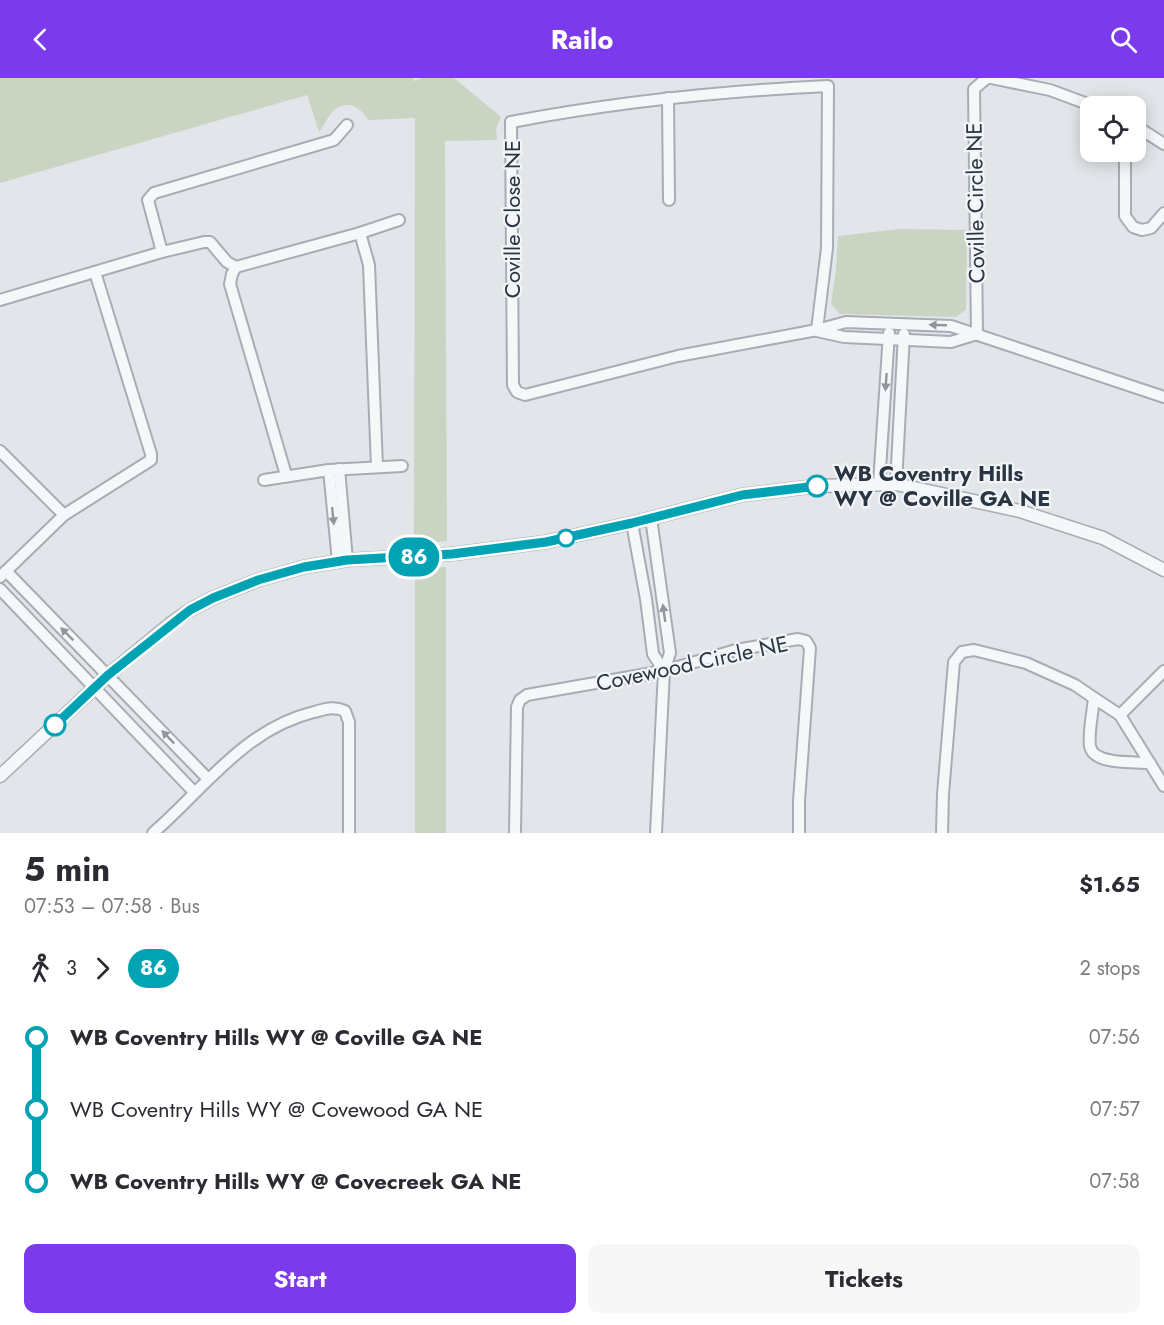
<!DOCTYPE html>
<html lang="en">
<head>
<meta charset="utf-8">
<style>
	:root { --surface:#fff; --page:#f7f7f7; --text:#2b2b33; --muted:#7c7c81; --accent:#7c3aed }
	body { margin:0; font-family:Jost,sans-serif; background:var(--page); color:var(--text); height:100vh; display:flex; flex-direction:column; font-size:22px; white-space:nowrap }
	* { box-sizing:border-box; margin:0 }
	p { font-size:20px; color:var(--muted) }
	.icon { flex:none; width:33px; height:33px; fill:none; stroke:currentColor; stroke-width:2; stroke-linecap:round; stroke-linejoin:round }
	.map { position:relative; height:755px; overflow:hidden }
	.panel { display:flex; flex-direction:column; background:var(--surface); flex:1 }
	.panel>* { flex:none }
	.badge { padding:0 12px; border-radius:20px; font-size:21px; line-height:39px }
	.buttons { position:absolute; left:1080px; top:18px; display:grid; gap:12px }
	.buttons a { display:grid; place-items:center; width:66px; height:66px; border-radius:12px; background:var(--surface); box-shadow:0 3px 15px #0003; font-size:30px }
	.map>.badge { position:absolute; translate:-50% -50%; box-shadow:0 0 0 3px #fff }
	.legs { display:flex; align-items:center; gap:9px; height:66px; padding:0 24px; font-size:20px }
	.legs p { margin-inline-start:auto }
	.overview { display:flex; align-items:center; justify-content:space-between; height:102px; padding:0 24px }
	h1 { font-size:33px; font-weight:700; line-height:45px }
	.primary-button { display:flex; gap:12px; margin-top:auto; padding:12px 24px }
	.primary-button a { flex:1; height:69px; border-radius:12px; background:var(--accent); color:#fff; font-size:24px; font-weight:700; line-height:69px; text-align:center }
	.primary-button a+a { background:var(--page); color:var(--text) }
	ul { padding:0 24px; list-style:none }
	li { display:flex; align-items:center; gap:21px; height:72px; font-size:22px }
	li i { display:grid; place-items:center; width:9px; height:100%; margin:0 8px; background:currentColor }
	li i::after { content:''; width:15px; height:15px; margin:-8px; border:4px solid; border-radius:50%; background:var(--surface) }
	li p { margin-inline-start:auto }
	li:first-child i { background:linear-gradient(#0000 50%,currentColor 0) }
	li:last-child i { background:linear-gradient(currentColor 50%,#0000 0) }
	header { display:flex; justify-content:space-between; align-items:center; height:78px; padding:0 24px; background:var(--accent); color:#fff; font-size:27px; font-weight:700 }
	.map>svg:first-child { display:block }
</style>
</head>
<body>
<header><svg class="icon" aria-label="back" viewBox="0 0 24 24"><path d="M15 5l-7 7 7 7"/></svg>Railo<svg class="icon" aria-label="search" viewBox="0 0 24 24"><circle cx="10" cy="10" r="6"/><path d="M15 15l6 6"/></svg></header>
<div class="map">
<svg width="1164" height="755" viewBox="0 0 1164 755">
	<rect width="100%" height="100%" fill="#e2e6ea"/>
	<!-- green -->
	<g fill="#c9d4c3">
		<path d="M0,0H413L414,3L422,0H454L501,39L496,50L497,62L445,63L447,463L414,466L415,40L368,42C362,29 345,20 332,34C327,40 324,48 319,54L307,17L0,105Z"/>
		<polygon points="899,151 967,152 966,232 956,239 840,236 831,226 836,191 838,158"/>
		<polygon points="446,489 446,755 415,755 415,491"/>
	</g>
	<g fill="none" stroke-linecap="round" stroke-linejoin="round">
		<!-- minor casing -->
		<g stroke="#a7adb4" stroke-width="14">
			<g id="minor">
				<polyline points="991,0 1050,12 1093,28"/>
				<polyline points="668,20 669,122"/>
				<polyline points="1136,48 1164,66"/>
				<polyline points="1125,74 1125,138 1133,149 1142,152 1151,150 1164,135"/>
				<polyline points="162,174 148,122 154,115 334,62 347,47"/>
				<polyline points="0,222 162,174 204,164 210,164 227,184 236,189"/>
				<path d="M817,252L827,170L828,8C721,13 616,24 511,44L513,307L517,314L525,317L678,278L817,252L846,244L951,248L1164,319"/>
				<polyline points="817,253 844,259 951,264 977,256"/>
				<polyline points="977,256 974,11 987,0"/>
				<polyline points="0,373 64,437"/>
				<polyline points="377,389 369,187 360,155 399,142"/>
				<polyline points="339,391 347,482"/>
				<polyline points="329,392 338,483"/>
				<polyline points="286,397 230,206 232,196 236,189 360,155"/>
				<polyline points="264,402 329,392 402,388"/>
				<polyline points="879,406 889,255"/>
				<polyline points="896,406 904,256"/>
				<polyline points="651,440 670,575 664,593 656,755"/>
				<polyline points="632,445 646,521 653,576 664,593"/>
				<polyline points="6,493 208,701"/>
				<polyline points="0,499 64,437 151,382 151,376 95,194"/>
				<polyline points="0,511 194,714"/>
				<path d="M1094,620C1093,633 1088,655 1090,668C1093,687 1134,684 1150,685"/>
				<polyline points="1120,637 1164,593"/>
				<path d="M153,755C204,711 244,651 314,634C326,631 333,628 345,633L349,644V755"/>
				<polyline points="515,755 517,629 520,622 527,617 664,593 736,572 798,561 806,563 810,570 799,723 799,755"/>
				<polyline points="942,755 943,716 954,584 962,574 974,572 1026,585 1075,607 1094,620 1120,637 1164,708"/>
			</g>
		</g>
		<!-- tertiary casing -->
		<g stroke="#a7adb4" stroke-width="15">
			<polyline id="tertiary" points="0,698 108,597 170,546 190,532 213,520 258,502 304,489 347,482 452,476 546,464 632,445 742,417 817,408 896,406 1020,433 1103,460 1164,492"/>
		</g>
		<!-- minor -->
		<use href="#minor" stroke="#f5f7f9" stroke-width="10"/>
		<!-- tertiary -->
		<use href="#tertiary" stroke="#f5f7f9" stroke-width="12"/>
	</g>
	<!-- one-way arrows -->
	<defs><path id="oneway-solid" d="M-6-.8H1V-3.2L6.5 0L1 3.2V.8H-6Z" transform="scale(1.5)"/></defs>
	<g fill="#90969e">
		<use href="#oneway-solid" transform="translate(938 247) rotate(-178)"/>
		<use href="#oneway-solid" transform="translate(886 304) rotate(94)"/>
		<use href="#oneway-solid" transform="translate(333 438) rotate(84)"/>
		<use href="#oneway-solid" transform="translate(664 535) rotate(-98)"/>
		<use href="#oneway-solid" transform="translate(67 556) rotate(-135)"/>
		<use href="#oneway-solid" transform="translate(168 659) rotate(-134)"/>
	</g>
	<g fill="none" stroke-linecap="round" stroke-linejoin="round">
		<!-- line-1 casing -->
		<g stroke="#fff" stroke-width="14">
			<polyline id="line-1" points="55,647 108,597 190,532 213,520 258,502 304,489 347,482 452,476 546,464 632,445 742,417 817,408"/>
		</g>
		<!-- line-1 -->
		<use href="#line-1" stroke="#00a3b4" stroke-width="9"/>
	</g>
	<!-- markers -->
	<g fill="#fff" stroke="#00a3b4" stroke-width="3">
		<circle cx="817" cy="408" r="10"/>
		<circle cx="566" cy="460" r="8"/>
		<circle cx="55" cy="647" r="10"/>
	</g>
	<g text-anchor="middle" stroke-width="4.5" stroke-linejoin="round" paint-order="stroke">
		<!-- street labels -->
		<g font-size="22" fill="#2a3542" stroke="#f2f5f8">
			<text transform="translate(975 125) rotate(-91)" y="8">Coville Circle NE</text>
			<text transform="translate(512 141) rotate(-90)" y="8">Coville Close NE</text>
			<text transform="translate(692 585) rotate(-12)" y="8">Covewood Circle NE</text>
		</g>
		<!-- stop labels -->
		<g font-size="22" font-weight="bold" fill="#2a3542" stroke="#f2f5f8" text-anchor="start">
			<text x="834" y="403">WB Coventry Hills<tspan x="834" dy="25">WY @ Coville GA NE</tspan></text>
		</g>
	</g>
</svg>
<div class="buttons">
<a><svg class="icon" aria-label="locate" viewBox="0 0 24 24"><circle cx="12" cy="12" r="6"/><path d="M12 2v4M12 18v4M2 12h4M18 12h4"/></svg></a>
</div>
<b class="badge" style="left:414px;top:479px;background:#00a3b4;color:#fff">86</b>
</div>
<section class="panel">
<div class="overview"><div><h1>5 min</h1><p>07:53 – 07:58 · Bus</p></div><b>$1.65</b></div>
<div class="legs"><svg class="icon" aria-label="walk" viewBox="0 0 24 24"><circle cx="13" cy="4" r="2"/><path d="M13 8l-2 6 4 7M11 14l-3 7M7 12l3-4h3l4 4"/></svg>3<svg class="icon" aria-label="forward" viewBox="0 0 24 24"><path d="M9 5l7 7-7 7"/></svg><b class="badge" style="background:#00a3b4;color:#fff">86</b><p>2 stops</p></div>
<ul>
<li><i style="color:#00a3b4"></i><b>WB Coventry Hills WY @ Coville GA NE</b><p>07:56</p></li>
<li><i style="color:#00a3b4"></i><span>WB Coventry Hills WY @ Covewood GA NE</span><p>07:57</p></li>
<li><i style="color:#00a3b4"></i><b>WB Coventry Hills WY @ Covecreek GA NE</b><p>07:58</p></li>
</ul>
<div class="primary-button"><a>Start</a><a>Tickets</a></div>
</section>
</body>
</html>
